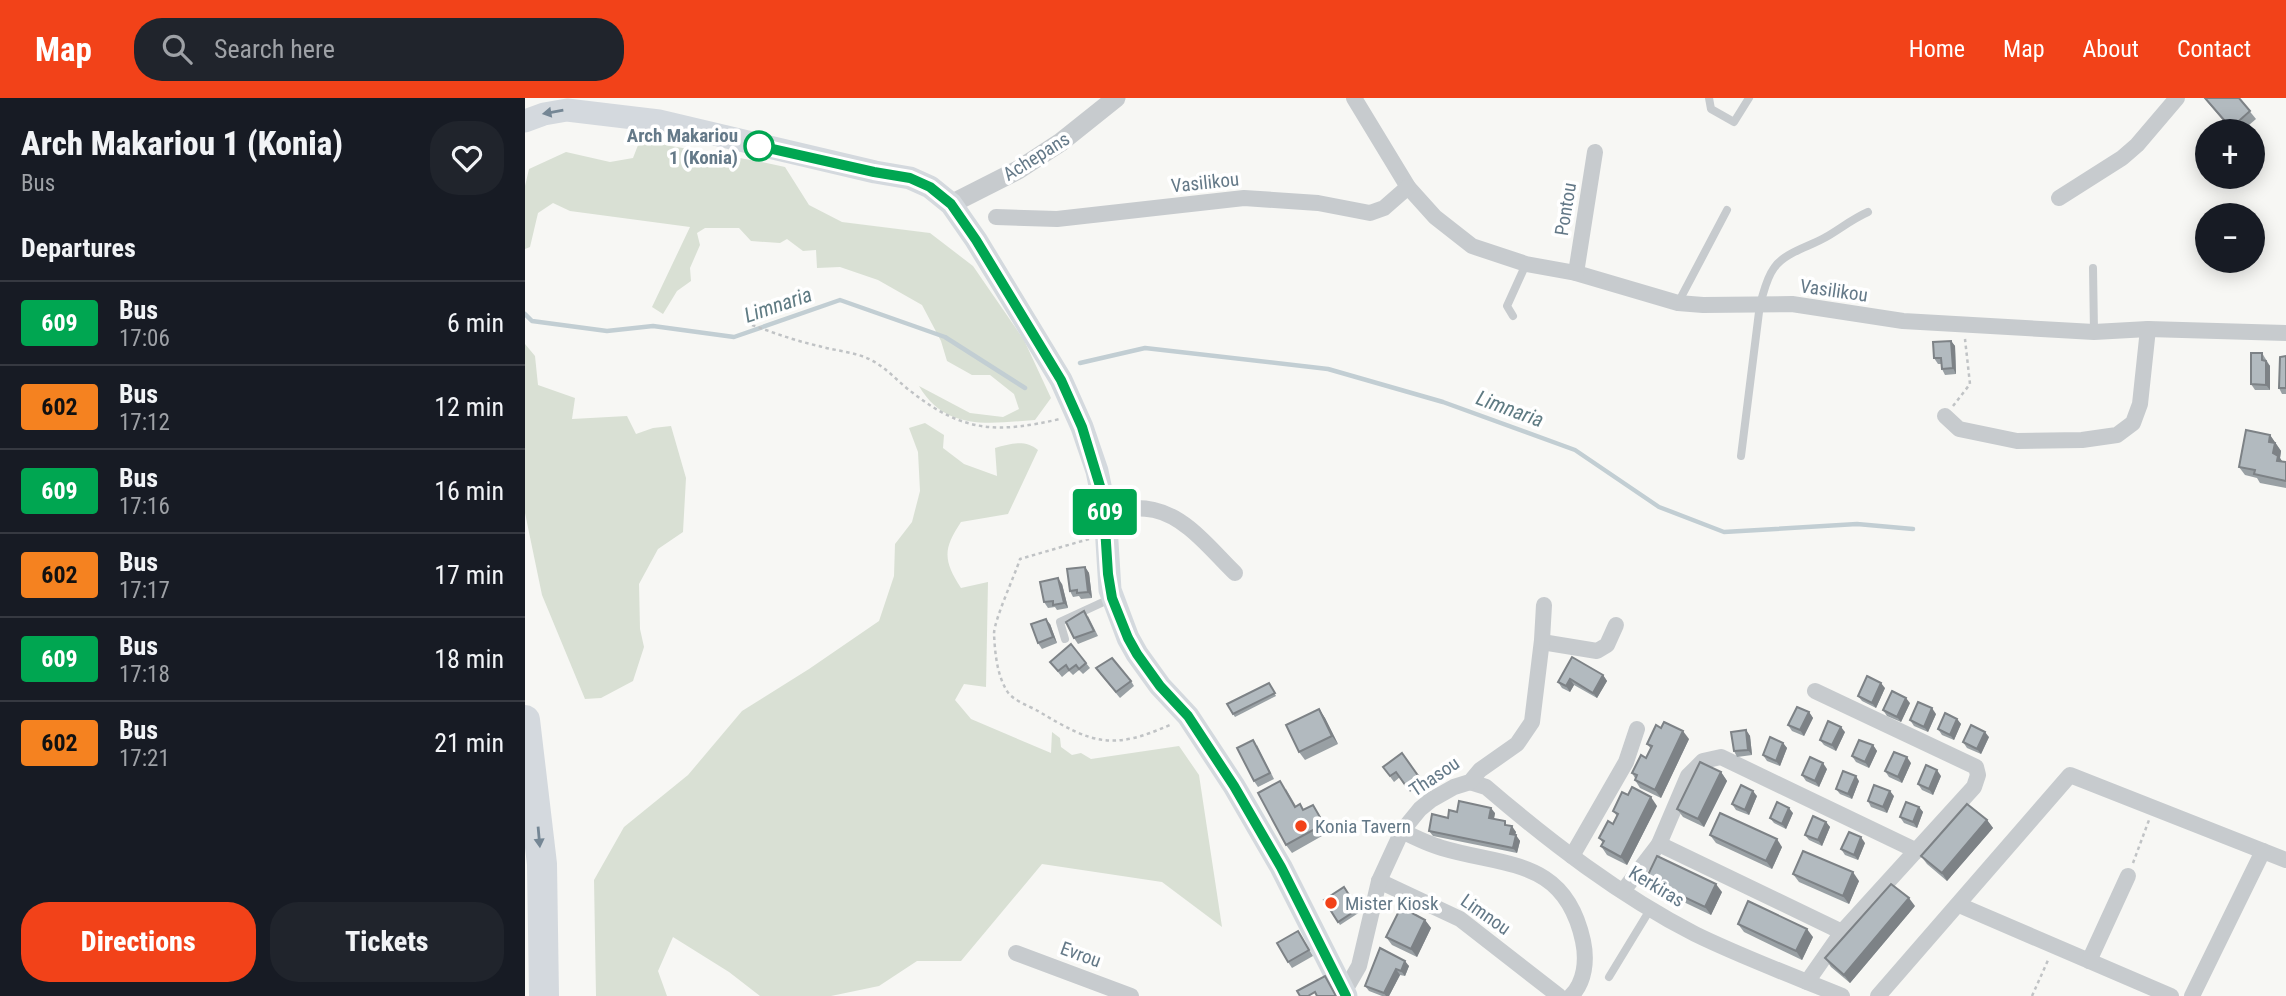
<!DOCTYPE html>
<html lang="en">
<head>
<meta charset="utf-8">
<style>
	:root { --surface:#171b24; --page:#20242c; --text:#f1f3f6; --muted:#9ea1a6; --line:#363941; --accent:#f24219 }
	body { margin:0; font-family:"Roboto Condensed",sans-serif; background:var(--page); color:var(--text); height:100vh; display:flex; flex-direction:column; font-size:26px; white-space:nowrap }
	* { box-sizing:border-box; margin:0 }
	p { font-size:23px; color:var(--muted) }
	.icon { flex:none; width:38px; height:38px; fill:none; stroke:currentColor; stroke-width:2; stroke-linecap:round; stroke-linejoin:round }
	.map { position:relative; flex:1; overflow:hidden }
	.sheet { display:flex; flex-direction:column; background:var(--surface); width:525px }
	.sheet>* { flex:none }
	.badge { padding:0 14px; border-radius:5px; font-size:24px; line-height:46px }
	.tools { position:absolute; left:1670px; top:21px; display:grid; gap:14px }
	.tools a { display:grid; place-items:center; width:70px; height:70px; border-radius:50%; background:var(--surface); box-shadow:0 4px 18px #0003; font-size:35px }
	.map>.badge { position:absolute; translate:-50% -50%; box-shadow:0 0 0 4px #fff }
	h2 { padding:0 21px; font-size:26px; line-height:63px }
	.round { display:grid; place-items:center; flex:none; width:74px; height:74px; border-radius:28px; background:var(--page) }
	.head { display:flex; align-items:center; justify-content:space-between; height:119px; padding:0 21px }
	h1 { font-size:33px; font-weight:800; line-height:52px }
	.cta { display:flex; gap:14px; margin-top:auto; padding:14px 21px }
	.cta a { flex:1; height:80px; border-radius:28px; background:var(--accent); color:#fff; font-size:28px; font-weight:800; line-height:80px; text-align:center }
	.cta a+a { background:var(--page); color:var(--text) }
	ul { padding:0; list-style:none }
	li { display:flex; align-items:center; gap:21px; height:84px; padding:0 21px; border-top:2px solid var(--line) }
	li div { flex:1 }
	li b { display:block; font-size:26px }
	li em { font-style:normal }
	li .badge { min-width:77px; font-weight:700; text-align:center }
	header { display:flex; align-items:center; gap:42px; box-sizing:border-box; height:98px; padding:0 35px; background:var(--accent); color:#fff }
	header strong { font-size:33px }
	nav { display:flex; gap:38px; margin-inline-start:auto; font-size:24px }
	.search { width:490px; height:63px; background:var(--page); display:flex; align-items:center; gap:18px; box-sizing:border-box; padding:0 24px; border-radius:28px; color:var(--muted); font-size:26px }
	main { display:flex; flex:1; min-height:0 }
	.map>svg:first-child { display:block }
</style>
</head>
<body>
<header>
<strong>Map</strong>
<div class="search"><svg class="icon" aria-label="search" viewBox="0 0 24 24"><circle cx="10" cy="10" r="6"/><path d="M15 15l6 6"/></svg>Search here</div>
<nav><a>Home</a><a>Map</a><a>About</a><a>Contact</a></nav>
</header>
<main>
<section class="sheet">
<div class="head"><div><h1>Arch Makariou 1 (Konia)</h1><p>Bus</p></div><a class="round"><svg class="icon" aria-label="heart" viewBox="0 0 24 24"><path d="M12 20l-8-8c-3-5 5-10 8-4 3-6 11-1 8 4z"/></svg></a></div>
<h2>Departures</h2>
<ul>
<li><span class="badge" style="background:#00a651;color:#fff">609</span><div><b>Bus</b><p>17:06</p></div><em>6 min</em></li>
<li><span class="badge" style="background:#f58220;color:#111">602</span><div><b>Bus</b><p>17:12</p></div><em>12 min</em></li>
<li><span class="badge" style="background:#00a651;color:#fff">609</span><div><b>Bus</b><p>17:16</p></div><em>16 min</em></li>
<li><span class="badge" style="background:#f58220;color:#111">602</span><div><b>Bus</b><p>17:17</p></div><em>17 min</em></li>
<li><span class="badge" style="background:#00a651;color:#fff">609</span><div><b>Bus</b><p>17:18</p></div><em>18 min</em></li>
<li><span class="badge" style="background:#f58220;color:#111">602</span><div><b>Bus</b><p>17:21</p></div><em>21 min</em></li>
</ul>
<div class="cta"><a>Directions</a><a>Tickets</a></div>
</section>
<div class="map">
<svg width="1761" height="898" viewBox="0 0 1761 898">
	<rect width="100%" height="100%" fill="#f7f7f4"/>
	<!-- green -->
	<g fill="#d9e0d4">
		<path d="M115,42C163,52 212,58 260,69L284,107L317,124L405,135L448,168L499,242L526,300L510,322C465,325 421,334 394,288L445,315L478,319L494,311L489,296L465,277H447L422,263L416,243L397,207L353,182L315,169L292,170L291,152L278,153L262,141L255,145L226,143L214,130H180L172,135L175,147L165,170L166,183L152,193L138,216L127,209L165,129L45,113L28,105L13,115L5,149L0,151V88L4,71L41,54L85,64L108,60Z"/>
		<polygon points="0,246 10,258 13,287 50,300 47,321 102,318 111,336 128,330 146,328 161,380 158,434 133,451 114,486 115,531 119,549 108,583 76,600 60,601 17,497 0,415"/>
		<path d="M400,325L419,337L418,350L439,366L472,378L470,350C485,346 500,341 513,352L483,416L436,424C418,451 418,462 436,490L463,484L461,589L439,586L430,602L446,621L526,655L527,634L535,640L536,649L547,657L556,655L566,661L654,648L674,677L697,829L637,784L517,766L436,863H392L354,888L306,898H235L204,874L148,839L133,873L142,898H71L69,782L99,729L163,677L217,613L284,571L354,523L369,478L370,446L387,424L395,393L393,354L384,330Z"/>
	</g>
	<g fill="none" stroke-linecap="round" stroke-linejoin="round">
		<!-- stream -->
		<g stroke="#c2ced3" stroke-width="4.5">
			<polyline points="0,216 7,223 82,233 128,228 209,239 315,202 420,239 500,290"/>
			<polyline points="555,265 620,250 803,271 918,304 1050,352 1134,409 1199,434 1332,426 1388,431"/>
		</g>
		<!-- path -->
		<g stroke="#c0c3c5" stroke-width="2.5" stroke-dasharray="3.5 3.5" stroke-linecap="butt">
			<path d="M227,227C249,235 271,243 294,248C311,253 331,254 346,262C362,270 374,285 388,295C439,335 474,335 535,321"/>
			<polyline points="1428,308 1445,286 1440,241"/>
			<path d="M564,441L495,461C490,477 469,522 469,536C470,555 472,577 482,593C487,602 504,608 513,613C568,646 587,653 647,626"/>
			<polyline points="1608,765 1624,722"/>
			<polyline points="1507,898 1524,860"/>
		</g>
		<!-- service -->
		<g stroke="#c7cbce" stroke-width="8">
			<polyline points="1184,0 1186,11 1209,24 1224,0"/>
			<polyline points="1568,170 1569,234"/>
			<polyline points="1153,205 1202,112"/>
			<polyline points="988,218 982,208 1001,166"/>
			<path d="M1216,358L1235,206C1239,194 1241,181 1249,170C1260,154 1284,149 1301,139C1315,131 1327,121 1343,114"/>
			<polyline points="540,541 535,524 587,500"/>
			<polyline points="1084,879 1126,810"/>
		</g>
		<!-- minor -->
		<g stroke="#c7cbce" stroke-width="16">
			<polyline points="829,0 883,89 910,119 947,148 1001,166 1051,175 1153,205 1178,207 1267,206 1378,223 1569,234 1623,231 1761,235"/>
			<polyline points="1534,100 1597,60 1612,47 1652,0"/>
			<polyline points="471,119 532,121 719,100 793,105 845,115 859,110 883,89"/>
			<polyline points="1051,175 1070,54"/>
			<polyline points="1420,318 1434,331 1492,343 1557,342 1592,337 1608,325 1615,306 1623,231"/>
			<path d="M580,412C595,411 613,408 629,412C662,419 687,453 710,475"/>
			<polyline points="1017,544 1072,553 1082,547 1091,527"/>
			<path d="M945,684L961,689C1025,744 1094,797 1170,836C1217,859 1268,878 1317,898"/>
			<path d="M877,733C891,740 903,746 917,750C981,769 1040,760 1058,843C1062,862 1060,884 1046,898"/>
			<polyline points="1134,746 1317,834"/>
			<polyline points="1047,758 1101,664 1112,631"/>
			<polyline points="854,783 935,821 1034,898"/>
			<polyline points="1098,793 1134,746 1163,678 1178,663 1196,659 1392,753"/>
			<polyline points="1434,807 1646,898"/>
			<polyline points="491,855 606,898"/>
			<polyline points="1564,863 1603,778"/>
			<polyline points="1282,884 1317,834 1449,689 1453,677 1451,669 1290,593"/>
			<polyline points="819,894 834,868 854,783 877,733 895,711 906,702 929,689 945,684 955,672 992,646 1007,624 1017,542 1019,507"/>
			<polyline points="1353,898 1545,677 1761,762"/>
			<polyline points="1667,898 1738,753"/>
		</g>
		<!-- tertiary -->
		<polyline stroke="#c7cbce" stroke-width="19" points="426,106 493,72 536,44 591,0"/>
		<!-- secondary -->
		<polyline stroke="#d4d9de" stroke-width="23" points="0,23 19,16 42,12 134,23 350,74 385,80 405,89 426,106 451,142 536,282 557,329 572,373 580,412 585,492 603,540 612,556 635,588 663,618 709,688 756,769 821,898"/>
		<!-- motorway -->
		<polyline stroke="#d4d9de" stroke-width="30" points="0,622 17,766 19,898"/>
	</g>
	<!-- wall -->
	<g fill="#99a0a4">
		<polygon points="1679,0 1714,0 1731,21 1717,33 1707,33"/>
		<polygon points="1426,243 1430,248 1431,276 1420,277 1417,271 1416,266 1413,266 1409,260"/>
		<polygon points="1737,255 1745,268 1745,292 1730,292 1726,286"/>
		<polygon points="1761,258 1761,296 1757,296 1754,290"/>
		<polygon points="1745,337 1756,353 1755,360 1757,364 1761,364 1761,390 1735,385 1732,380 1720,377 1714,369"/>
		<polygon points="560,469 564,475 567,500 556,501 554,498 548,499 545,493"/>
		<polygon points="537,486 543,510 532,512 530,509 523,510 519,504"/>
		<polygon points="563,518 573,538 553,546 549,540"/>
		<polygon points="525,526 532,545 517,551 513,545"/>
		<polygon points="525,564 561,565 565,570 558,576 554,572 548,577 544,573 537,579"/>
		<polygon points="575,576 606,583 609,588 595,600"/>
		<polygon points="1078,577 1082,583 1072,600 1049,587 1045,594 1037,590 1033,584"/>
		<polygon points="744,585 751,598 710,619 708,616"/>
		<polygon points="1360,590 1351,610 1337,603 1333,598"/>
		<polygon points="1385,605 1376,624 1362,618 1358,612"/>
		<polygon points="794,611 800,620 813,646 780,662 774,654"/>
		<polygon points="1284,614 1288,620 1279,638 1267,633 1263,627"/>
		<polygon points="1411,616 1403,634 1389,628 1385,622"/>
		<polygon points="1432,621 1436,626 1429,642 1417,637 1413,631"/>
		<polygon points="1221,632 1225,638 1227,657 1212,659 1209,653"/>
		<polygon points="1320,634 1311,653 1299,647 1295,642"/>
		<polygon points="1464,639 1456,656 1442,650 1438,644"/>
		<polygon points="1164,641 1136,700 1115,690 1110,682 1110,680 1107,675 1121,660 1126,651 1122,646"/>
		<polygon points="1258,645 1262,650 1255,668 1242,663 1238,657"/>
		<polygon points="732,647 749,681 733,689 729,683"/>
		<polygon points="1348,647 1352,653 1344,670 1331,664 1327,658"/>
		<polygon points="877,655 898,684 885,694 875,679 869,684 858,669"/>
		<polygon points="1386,665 1377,685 1364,679 1360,673"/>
		<polygon points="1302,671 1294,689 1281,683 1277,677"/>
		<polygon points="1196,674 1202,683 1179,729 1158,719 1152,711"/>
		<polygon points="1416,678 1408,697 1397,692 1393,686"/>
		<polygon points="1334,683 1327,701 1315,696 1311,691"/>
		<polygon points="761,691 771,708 779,712 788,707 804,734 767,755 761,747"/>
		<polygon points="1232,698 1224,717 1211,712 1207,706"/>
		<polygon points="1369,698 1362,715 1346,709 1343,703"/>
		<polygon points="1132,708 1102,767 1082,757 1076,748 1078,745 1074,740 1088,726 1092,718 1088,713"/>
		<polygon points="1394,709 1398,714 1392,730 1379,725 1375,719"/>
		<polygon points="932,714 970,715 969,721 984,728 991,734 990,737 995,743 992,755 908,738 904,733"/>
		<polygon points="1268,715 1261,731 1249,725 1245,720"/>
		<polygon points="1462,722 1468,730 1422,783 1402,766 1396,758"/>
		<polygon points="1301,724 1305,729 1297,748 1284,742 1280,737"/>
		<polygon points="1185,737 1257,749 1247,771 1191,745"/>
		<polygon points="1340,745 1333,762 1320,757 1316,751"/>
		<polygon points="1268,776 1334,783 1324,806 1274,784"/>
		<polygon points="1121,781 1197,794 1186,817 1127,789"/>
		<polygon points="819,789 835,814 815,827 799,802"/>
		<polygon points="1390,808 1325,885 1306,869 1300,860"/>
		<polygon points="900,822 906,830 892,859 867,847 861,839"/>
		<polygon points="1213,826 1288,839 1277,862 1219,834"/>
		<polygon points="773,833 788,858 767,870 763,864"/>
		<polygon points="855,850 884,868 880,878 875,877 864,898 857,898 844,893 840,888"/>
	</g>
	<!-- shaded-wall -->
	<g fill="#7d8286">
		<polygon points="1426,243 1430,248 1431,276 1428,270"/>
		<polygon points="1741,263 1745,268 1745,292 1741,287"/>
		<polygon points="1745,337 1756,353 1755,360 1759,366 1758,371 1748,355 1744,344"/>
		<polygon points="560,469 564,475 567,500 563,494"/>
		<polygon points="533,480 537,486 543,510 539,505"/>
		<polygon points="521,521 525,526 532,545 528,539"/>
		<polygon points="1078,577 1082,583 1072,600 1068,595"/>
		<polygon points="1045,581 1049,587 1045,594 1041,588"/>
		<polygon points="1356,585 1360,590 1351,610 1347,605"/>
		<polygon points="1381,600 1385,605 1376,624 1372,619"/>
		<polygon points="1407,610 1411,616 1403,634 1399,629"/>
		<polygon points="794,611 800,620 813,646 807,638"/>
		<polygon points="1284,614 1288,620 1279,638 1275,632"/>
		<polygon points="1432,621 1436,626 1429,642 1425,637"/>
		<polygon points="1316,629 1320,634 1311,653 1307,647"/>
		<polygon points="1221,632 1225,638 1227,657 1223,652"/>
		<polygon points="1158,633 1164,641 1136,700 1130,692"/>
		<polygon points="1460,634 1464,639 1456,656 1452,651"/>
		<polygon points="1258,645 1262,650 1255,668 1251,663"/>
		<polygon points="1348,647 1352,653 1344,670 1340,664"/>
		<polygon points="1382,659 1386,665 1377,685 1373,679"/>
		<polygon points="1298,665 1302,671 1294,689 1290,683"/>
		<polygon points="1412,672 1416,678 1408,697 1404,691"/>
		<polygon points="1196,674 1202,683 1179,729 1173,721"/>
		<polygon points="1331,678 1334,683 1327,701 1323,696"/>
		<polygon points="1228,693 1232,698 1224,717 1220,712"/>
		<polygon points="1365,693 1369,698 1362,715 1358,709"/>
		<polygon points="1126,699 1132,708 1102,767 1096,759"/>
		<polygon points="1394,709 1398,714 1392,730 1388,724"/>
		<polygon points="966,710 970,715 968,725 964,720"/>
		<polygon points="1264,710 1268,715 1261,731 1257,726"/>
		<polygon points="1462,722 1468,730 1422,783 1417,775"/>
		<polygon points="1301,724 1305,729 1297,748 1293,742"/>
		<polygon points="987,728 991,734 989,741 985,736"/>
		<polygon points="991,737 995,743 992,755 988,750"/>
		<polygon points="1336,739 1340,745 1333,762 1329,757"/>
		<polygon points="1252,741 1257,749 1247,771 1241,763"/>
		<polygon points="1328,774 1334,783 1324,806 1318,798"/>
		<polygon points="1191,786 1197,794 1186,817 1180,809"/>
		<polygon points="1384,800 1390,808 1325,885 1319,877"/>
		<polygon points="900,822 906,830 892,859 886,851"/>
		<polygon points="1282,831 1288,839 1277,862 1271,853"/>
		<polygon points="880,863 884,868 880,878 876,873"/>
		<polygon points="871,871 875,877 864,898 861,898 859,895"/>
	</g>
	<!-- building -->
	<g fill="#b2babf" stroke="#7d8286" stroke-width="2">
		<polygon points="1680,0 1714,0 1725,13 1706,30"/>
		<polygon points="1426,243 1428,270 1417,271 1416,260 1409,260 1408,244"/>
		<polygon points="1726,255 1737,255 1737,262 1741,263 1741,287 1726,286"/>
		<polygon points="1761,258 1761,290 1754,290 1755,259"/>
		<polygon points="1721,332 1745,337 1744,344 1750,345 1748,355 1753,358 1752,363 1761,364 1761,383 1729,376 1730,372 1714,369"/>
		<polygon points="560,469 563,494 552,495 552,492 545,493 542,471"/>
		<polygon points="533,480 539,505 528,507 528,503 519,504 515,484"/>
		<polygon points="559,513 569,533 549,540 541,524"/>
		<polygon points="521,521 528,539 513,545 506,526"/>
		<polygon points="546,546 561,565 554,571 551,567 544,572 541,567 533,573 525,564"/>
		<polygon points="1047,559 1078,577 1068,595 1045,581 1041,588 1033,584"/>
		<polygon points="587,560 606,583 591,594 571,570"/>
		<polygon points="1342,578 1356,585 1347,605 1333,598"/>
		<polygon points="744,585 750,595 708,616 702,606"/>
		<polygon points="1367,593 1381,600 1372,619 1358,612"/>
		<polygon points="1393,604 1407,610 1399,629 1385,622"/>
		<polygon points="1272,609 1284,614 1275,632 1263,627"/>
		<polygon points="794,611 807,638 774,654 761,627"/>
		<polygon points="1420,615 1432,621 1425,637 1413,631"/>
		<polygon points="1303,623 1316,629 1307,647 1295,642"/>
		<polygon points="1139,624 1158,633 1130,692 1110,682 1112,677 1107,675 1116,657 1121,660 1127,648 1122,646 1131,627 1136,630"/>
		<polygon points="1446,627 1460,634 1452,651 1438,644"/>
		<polygon points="1221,632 1223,652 1209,653 1206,634"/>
		<polygon points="1245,639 1258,645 1251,663 1238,657"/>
		<polygon points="728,642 745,675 729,683 712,650"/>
		<polygon points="1334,642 1348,647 1340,664 1327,658"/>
		<polygon points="1369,654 1382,659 1373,679 1360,673"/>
		<polygon points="877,655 894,679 881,688 871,674 865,678 858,669"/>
		<polygon points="1285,659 1298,665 1290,683 1277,677"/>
		<polygon points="1175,664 1196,674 1173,721 1152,711"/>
		<polygon points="1401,667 1412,672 1404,691 1393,686"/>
		<polygon points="1318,673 1331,678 1323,696 1311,691"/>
		<polygon points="755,683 770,709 775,706 778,712 788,707 799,726 761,747 733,695"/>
		<polygon points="1216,687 1228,693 1220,712 1207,706"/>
		<polygon points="1349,687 1365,693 1358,709 1343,703"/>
		<polygon points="1107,689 1126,699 1096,759 1076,748 1079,743 1074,740 1083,723 1088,726 1093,716 1088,713 1097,694 1103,697"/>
		<polygon points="934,703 966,710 964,720 980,723 980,727 987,728 985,736 991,737 988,750 904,733 907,716 923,720 924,712 932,714"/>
		<polygon points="1252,704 1264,710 1257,726 1245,720"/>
		<polygon points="1381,704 1394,709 1388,724 1375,719"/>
		<polygon points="1442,706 1462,722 1417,775 1396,758"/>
		<polygon points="1195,715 1252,741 1241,763 1185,737"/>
		<polygon points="1288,718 1301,724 1293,742 1280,737"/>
		<polygon points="1324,734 1336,739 1329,757 1316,751"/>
		<polygon points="1278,753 1328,774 1318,798 1268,776"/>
		<polygon points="1132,758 1191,786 1180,809 1121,781"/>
		<polygon points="1366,786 1384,800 1319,877 1300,860"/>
		<polygon points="819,789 833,811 813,824 799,802"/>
		<polygon points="1223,803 1282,831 1271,853 1213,826"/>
		<polygon points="876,809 900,822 886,851 861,839"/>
		<polygon points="773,833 784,852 763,864 752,845"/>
		<polygon points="855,850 880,863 876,873 871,871 859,895 840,888"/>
		<polygon points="800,878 811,898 792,898 790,894 783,898 775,898 772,893"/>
	</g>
	<!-- one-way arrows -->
	<defs><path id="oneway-solid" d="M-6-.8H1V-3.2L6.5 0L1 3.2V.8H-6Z" transform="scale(1.75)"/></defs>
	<g fill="#758795">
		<use href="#oneway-solid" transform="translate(28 14) rotate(170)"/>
		<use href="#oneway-solid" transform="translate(14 739) rotate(85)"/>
	</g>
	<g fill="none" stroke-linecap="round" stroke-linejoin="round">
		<!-- line casing -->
		<g stroke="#fff" stroke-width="16">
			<polyline id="line" points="234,48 349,74 385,80 405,89 426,106 451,142 536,282 557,329 578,398 583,476 587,500 603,540 612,556 635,588 663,618 709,688 756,769 821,898"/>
		</g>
		<!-- line -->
		<use href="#line" stroke="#00a651" stroke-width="10"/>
	</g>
	<!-- markers -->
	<circle fill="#fff" stroke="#00a651" stroke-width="3.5" cx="234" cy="48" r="14"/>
	<g fill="#f24219" stroke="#fff" stroke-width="2.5">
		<circle cx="776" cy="728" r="7"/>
		<circle cx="806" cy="805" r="7"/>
	</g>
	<g text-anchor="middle" stroke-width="7" stroke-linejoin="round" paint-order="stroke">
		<!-- stop labels -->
		<g font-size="19" font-weight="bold" fill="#647988" stroke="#fff" text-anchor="end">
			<text x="213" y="44">Arch Makariou<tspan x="213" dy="22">1 (Konia)</tspan></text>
		</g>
		<!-- street labels -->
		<g font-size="19" fill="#647988" stroke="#fff">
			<text transform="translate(511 58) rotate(-32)" y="7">Achepans</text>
			<text transform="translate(680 84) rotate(-6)" y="7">Vasilikou</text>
			<text transform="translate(1040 111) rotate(-81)" y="7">Pontou</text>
			<text transform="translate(1309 192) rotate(8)" y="7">Vasilikou</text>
			<text transform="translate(909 678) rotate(-34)" y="7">Thasou</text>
			<text transform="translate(1132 788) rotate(31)" y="7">Kerkiras</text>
			<text transform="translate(961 816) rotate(35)" y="7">Limnou</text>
			<text transform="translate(556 856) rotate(20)" y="7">Evrou</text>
		</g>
		<!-- poi labels -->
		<g font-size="19" fill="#647988" stroke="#fff" text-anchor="start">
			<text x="790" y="735">Konia Tavern</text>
			<text x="820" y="812">Mister Kiosk</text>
		</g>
		<!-- water labels -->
		<g font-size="21" font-style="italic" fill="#5f7b83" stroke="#fff">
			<text transform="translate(253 207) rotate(-19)" y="7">Limnaria</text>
			<text transform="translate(985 311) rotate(20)" y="7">Limnaria</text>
		</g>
	</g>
</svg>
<div class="tools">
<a>+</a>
<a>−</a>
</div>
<b class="badge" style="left:580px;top:414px;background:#00a651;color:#fff">609</b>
</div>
</main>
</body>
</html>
